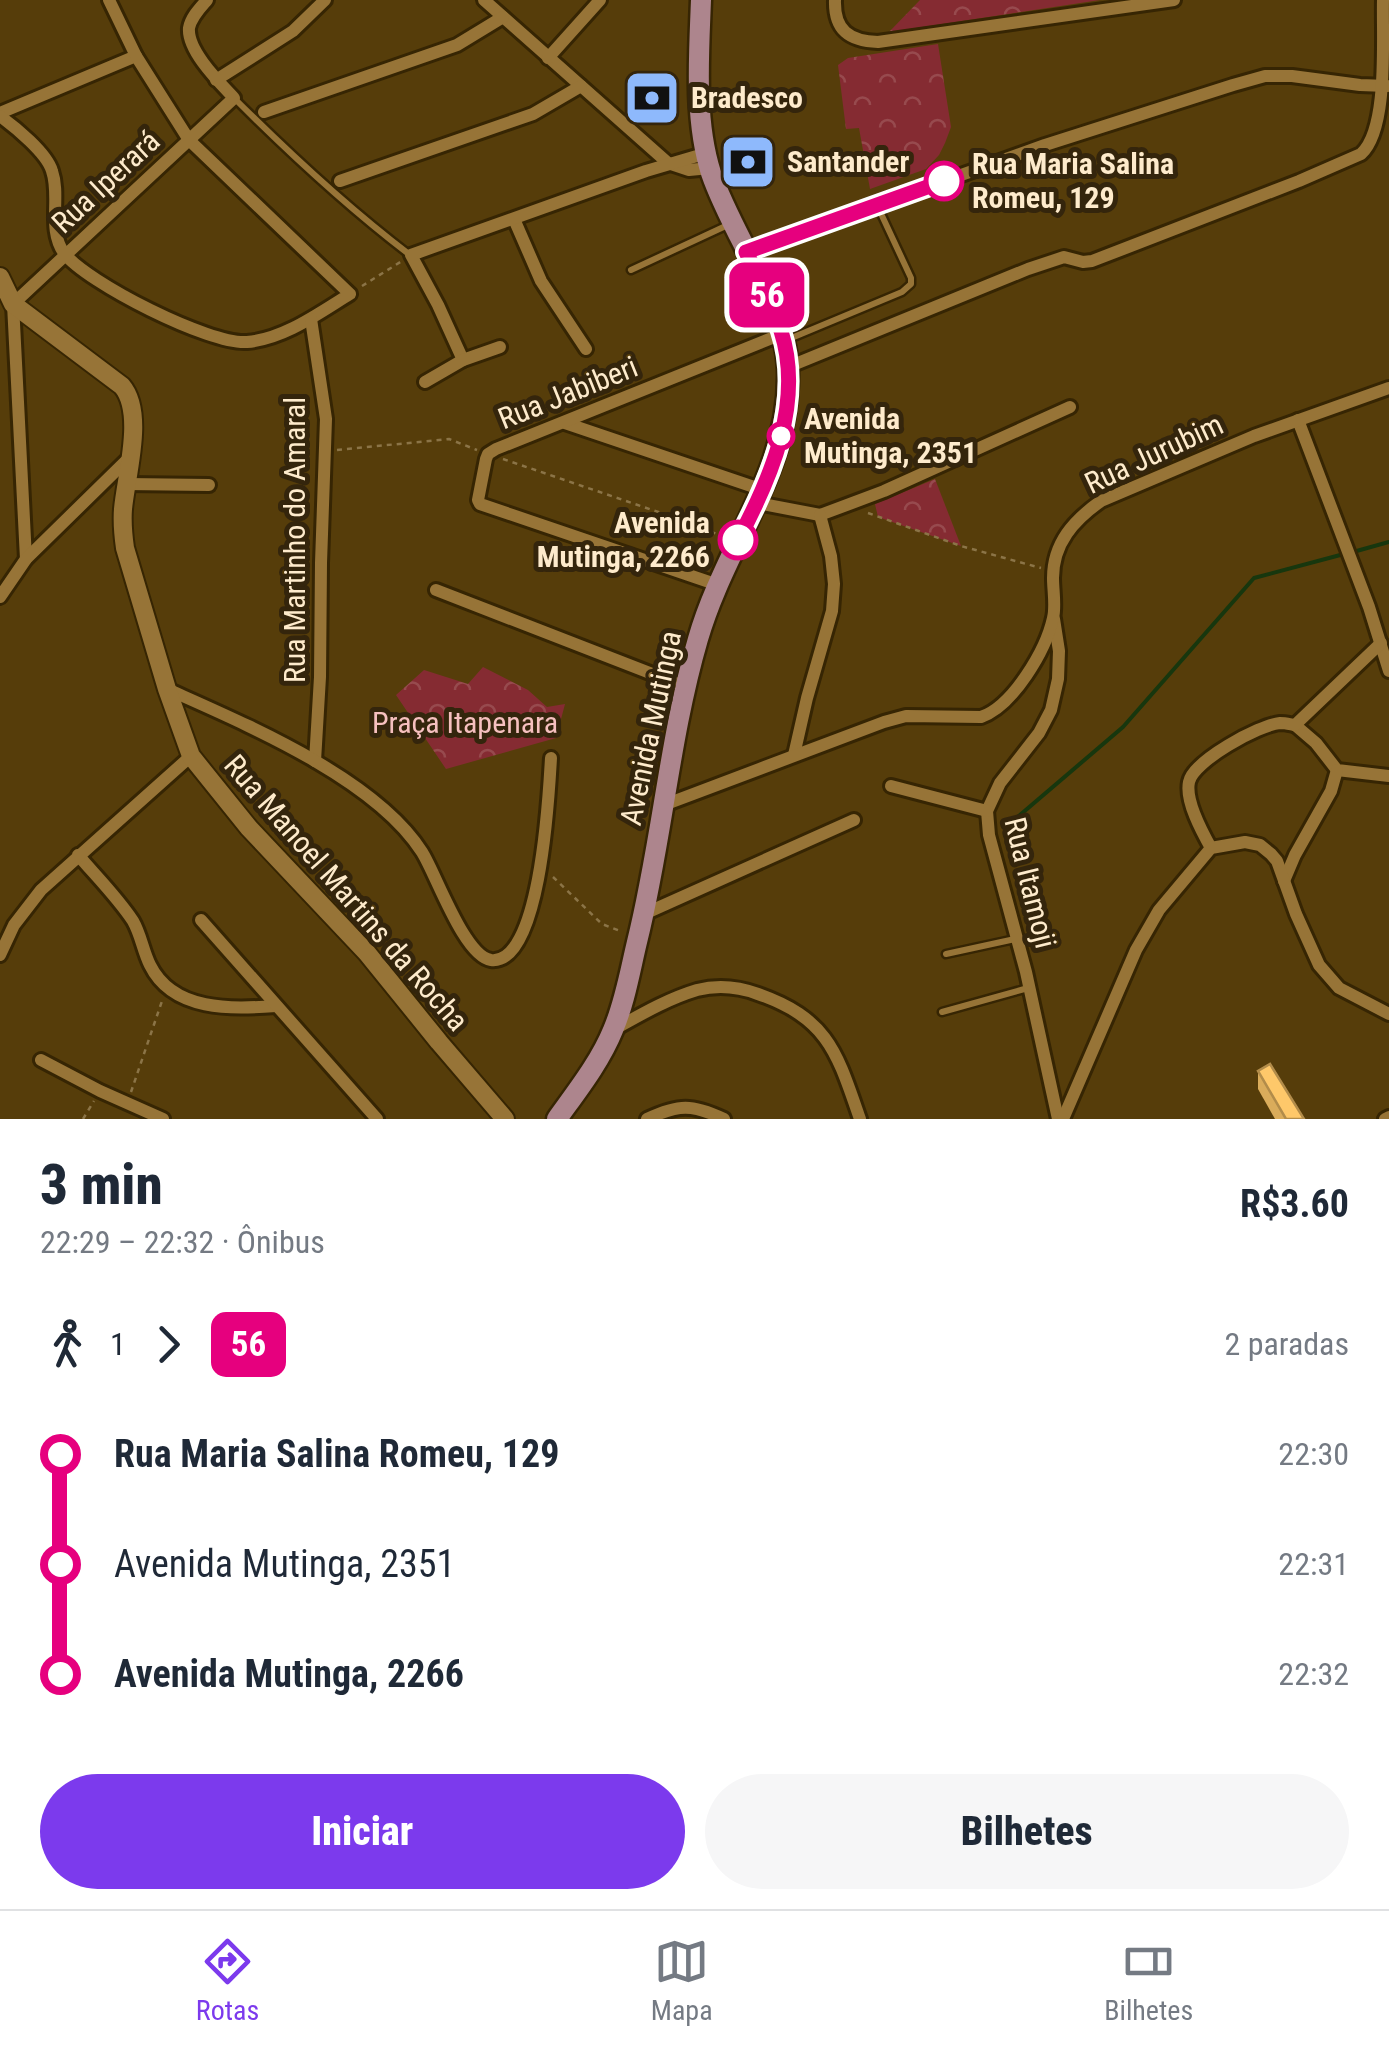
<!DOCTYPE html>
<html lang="pt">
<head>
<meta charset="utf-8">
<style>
	:root { --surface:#fff; --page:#f6f6f7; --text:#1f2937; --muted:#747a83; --line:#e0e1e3; --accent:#7c3aed }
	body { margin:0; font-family:"Roboto Condensed",sans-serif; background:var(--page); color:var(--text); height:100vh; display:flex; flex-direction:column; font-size:38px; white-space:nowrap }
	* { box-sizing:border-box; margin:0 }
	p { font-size:32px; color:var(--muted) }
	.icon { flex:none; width:55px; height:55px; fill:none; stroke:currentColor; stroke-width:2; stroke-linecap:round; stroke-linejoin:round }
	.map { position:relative; height:1119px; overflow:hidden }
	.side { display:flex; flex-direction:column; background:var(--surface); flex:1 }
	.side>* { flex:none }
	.badge { padding:0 20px; border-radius:15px; font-size:35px; line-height:65px }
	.map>.badge { position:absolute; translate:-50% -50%; box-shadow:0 0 0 5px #fff }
	.legs { display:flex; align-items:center; gap:15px; height:110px; padding:0 40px; font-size:32px }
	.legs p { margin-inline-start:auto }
	.overview { display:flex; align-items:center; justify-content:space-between; height:170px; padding:0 40px }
	h1 { font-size:55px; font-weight:800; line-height:75px }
	.action { display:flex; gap:20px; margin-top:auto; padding:20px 40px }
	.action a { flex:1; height:115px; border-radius:60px; background:var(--accent); color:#fff; font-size:40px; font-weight:800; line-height:115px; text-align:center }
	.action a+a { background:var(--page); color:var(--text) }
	ul { padding:0 40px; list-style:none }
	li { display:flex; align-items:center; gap:35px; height:110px; font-size:38px }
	li i { display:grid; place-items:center; width:15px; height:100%; margin:0 12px; background:currentColor }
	li i::after { content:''; width:25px; height:25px; margin:-12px; border:8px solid; border-radius:50%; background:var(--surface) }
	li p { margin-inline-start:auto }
	li:first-child i { background:linear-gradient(#0000 50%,currentColor 0) }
	li:last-child i { background:linear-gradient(currentColor 50%,#0000 0) }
	.tab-bar { display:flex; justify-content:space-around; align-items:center; height:140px; border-top:2px solid var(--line); background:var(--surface); font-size:28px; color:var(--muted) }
	.tab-bar a { display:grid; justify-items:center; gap:5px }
	.tab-bar .on { color:var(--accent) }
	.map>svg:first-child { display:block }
</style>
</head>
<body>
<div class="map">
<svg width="1389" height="1119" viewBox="0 0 1389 1119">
	<defs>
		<pattern id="park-crowns" width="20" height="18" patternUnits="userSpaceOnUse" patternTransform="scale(2.5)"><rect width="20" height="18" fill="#852b32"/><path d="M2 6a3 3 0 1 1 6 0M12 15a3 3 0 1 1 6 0" fill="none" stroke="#974a4e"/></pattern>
	</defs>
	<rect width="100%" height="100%" fill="#563d0a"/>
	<!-- park -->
	<g fill="url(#park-crowns)">
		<polygon points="920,0 1100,0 889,32"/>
		<polygon points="938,44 951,127 945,143 939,155 926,169 870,189 859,128 846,129 838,65 848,58"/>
		<polygon points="935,479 961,546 878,517 875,504"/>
		<polygon points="483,667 528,690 547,707 565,704 556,738 446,769 396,695 424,670 468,684"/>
	</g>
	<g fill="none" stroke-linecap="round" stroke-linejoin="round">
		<!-- stream -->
		<g stroke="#17370e" stroke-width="4">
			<polyline points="1353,552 1389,542"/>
			<polyline points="1006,827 1123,727 1254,578 1344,554"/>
		</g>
		<!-- service casing -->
		<g stroke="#362503" stroke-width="11">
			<g id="service">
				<path d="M234,98C290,154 347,207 410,255"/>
				<polyline points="631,270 730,224"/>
				<polyline points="789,339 902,292 911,284 911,278 877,205"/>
				<polyline points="946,954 1015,939"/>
				<polyline points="942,1012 1028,988"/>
			</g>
		</g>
		<!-- minor casing -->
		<g stroke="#362503" stroke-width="18">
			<g id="minor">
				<polyline points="484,0 668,163 689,170 710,168"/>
				<path d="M835,0C834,30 849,41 878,42L1174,0"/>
				<polyline points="548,58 600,0"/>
				<polyline points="216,80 293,31 325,0"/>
				<polyline points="264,112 457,45 503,17"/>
				<polyline points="0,113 136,56"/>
				<path d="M0,116C15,127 47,153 52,171C61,197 47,229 64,253C87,283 210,345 247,342C284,339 319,313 350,294L189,140L136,56L109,0"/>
				<polyline points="340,181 533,114 581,86"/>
				<polyline points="514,219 541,281 586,349"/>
				<polyline points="746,252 1045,145 1233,85 1265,76 1292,76 1360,85 1387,86"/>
				<polyline points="311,319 326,419 321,563 320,677 315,761"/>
				<polyline points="463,360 438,305 411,255 646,171 707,153"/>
				<path d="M788,367L1028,269L1064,257L1083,262L1092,261L1299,181L1361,154C1389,129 1382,37 1383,0"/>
				<polyline points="425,382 463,360 500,347"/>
				<polyline points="1298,420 1369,607 1389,671"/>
				<polyline points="565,423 763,490"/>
				<polyline points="126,484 209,485"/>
				<polyline points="757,503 820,515 884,491 1070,407"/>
				<path d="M26,559L13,304L234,98C220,83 187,51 189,28C191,17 200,8 207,0"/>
				<polyline points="718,585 480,504 478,500 486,459 488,454 496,449 782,334"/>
				<polyline points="436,590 686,687"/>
				<polyline points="0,597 26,559 130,457"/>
				<polyline points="1054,619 1059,651 1058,679 1051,710 1039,733 1000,783 987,811 989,835 1026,972 1058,1119"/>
				<path d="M167,689C245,724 375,778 422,852C436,874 464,956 491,960C541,966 549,791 551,758"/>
				<polyline points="1295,725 1316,743 1337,770 1389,776"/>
				<polyline points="794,755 807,698 832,611 834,584 831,556 820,515"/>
				<polyline points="891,786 987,811"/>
				<path d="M664,805L884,722L906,716L981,717C1013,706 1046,650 1053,618C1056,606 1053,591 1053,578C1053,543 1074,520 1101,501L1254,436L1389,388"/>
				<path d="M1211,848C1202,832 1185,801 1189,782C1193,761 1259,725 1280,723C1285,723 1289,724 1295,725L1381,643"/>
				<path d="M78,855C96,876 118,898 133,921C141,935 143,951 150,965C173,1012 232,1009 276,1006"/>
				<polyline points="1284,881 1295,855 1331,791 1337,770"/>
				<polyline points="644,914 854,820"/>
				<polyline points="201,920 377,1119"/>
				<polyline points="0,955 14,925 41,890 191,756"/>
				<path d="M613,1030C640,1015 667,999 697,990C717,985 739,987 758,994C829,1019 837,1053 860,1119"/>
				<polyline points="41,1060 100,1091 163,1119"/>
				<path d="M647,1119C679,1104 692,1104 724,1119"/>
				<polyline points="1063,1119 1136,950 1159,910 1211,848 1245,842 1260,845 1271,854 1277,861 1296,914 1319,965 1339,988 1389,1014"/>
				<polyline points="1385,1119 1389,1117"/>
			</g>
		</g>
		<!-- secondary casing -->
		<g stroke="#362503" stroke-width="22">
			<path id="secondary" d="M0,277L13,304L122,386C145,413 126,476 123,509C122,522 123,534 125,548L167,689L191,756L249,828L367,953L439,1042L505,1119"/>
		</g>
		<!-- primary casing -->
		<g stroke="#362503" stroke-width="25">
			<path id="primary" d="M557,1119C577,1091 600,1062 613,1030C625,1002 630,971 637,942C662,842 669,738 698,639C725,545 791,471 788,369C785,304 732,235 711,173C694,120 699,54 701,0"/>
		</g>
		<!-- path -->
		<g stroke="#8b7447" stroke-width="2.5" stroke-dasharray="5 5" stroke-linecap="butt">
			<polyline points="362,286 402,261"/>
			<polyline points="337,450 449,439 477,450"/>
			<polyline points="503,459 670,516 722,536"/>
			<polyline points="868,513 961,546 1041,568"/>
			<polyline points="553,877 602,924 620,931"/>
			<polyline points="131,1092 162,1001"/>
			<polyline points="83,1119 94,1101"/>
		</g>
		<!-- service -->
		<use href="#service" stroke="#977437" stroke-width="6"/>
		<!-- minor -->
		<use href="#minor" stroke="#977437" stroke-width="12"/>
		<!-- secondary -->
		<use href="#secondary" stroke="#977437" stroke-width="18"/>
		<!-- primary -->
		<use href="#primary" stroke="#ad858d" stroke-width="20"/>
	</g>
	<!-- wall -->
	<polygon fill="#daac5b" points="1258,1071 1304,1119 1275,1119 1258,1089"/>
	<!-- building -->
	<polygon fill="#fec86a" stroke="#b28c4a" stroke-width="2.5" points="1270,1064 1304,1119 1286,1119 1258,1071"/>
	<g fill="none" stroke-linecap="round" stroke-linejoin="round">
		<!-- line-1 casing -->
		<g stroke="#fff" stroke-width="22">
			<path id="line-1" d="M738,540C771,478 804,402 781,331C772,303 759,277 746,252L944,181"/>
		</g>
		<!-- line-1 -->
		<use href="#line-1" stroke="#e6007e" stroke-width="15"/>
	</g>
	<!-- icons -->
	<defs>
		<g id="bank-square" transform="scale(2.875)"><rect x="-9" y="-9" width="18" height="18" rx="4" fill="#8eb9fc" stroke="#34250c"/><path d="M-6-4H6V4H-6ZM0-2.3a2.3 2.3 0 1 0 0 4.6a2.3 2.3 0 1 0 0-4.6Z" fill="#111"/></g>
	</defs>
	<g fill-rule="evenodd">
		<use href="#bank-square" x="652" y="98"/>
		<use href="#bank-square" x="748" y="162"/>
	</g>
	<!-- markers -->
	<g fill="#fff" stroke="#e6007e" stroke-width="5">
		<circle cx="944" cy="181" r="18"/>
		<circle cx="781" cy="436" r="12"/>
		<circle cx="738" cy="540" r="18"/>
	</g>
	<g text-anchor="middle" stroke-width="10" stroke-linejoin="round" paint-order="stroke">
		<!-- poi labels -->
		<g font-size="30" font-weight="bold" fill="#feebcc" stroke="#34250c" text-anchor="start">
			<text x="691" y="108">Bradesco</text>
			<text x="787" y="172">Santander</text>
		</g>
		<!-- stop labels -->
		<g font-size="30" font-weight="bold" fill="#feebcc" stroke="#34250c" text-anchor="start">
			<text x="972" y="174">Rua Maria Salina<tspan x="972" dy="34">Romeu, 129</tspan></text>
			<text x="804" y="429">Avenida<tspan x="804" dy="34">Mutinga, 2351</tspan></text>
			<text x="710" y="533" text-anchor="end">Avenida<tspan x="710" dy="34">Mutinga, 2266</tspan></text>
		</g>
		<!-- street labels -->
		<g font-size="30" fill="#feebcc" stroke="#34250c">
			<text transform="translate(106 182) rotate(-43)" y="10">Rua Iperará</text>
			<text transform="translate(568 393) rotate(-22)" y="10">Rua Jabiberi</text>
			<text transform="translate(1154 454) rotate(-25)" y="10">Rua Jurubim</text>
			<text transform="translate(295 540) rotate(-90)" y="10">Rua Martinho do Amaral</text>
			<text transform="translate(651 728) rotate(-78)" y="10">Avenida Mutinga</text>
			<text transform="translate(1030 883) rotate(76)" y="10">Rua Itamoji</text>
			<text transform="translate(346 893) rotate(49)" y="10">Rua Manoel Martins da Rocha</text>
		</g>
		<!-- park labels -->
		<g font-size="30" fill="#f6c0bf" stroke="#34250c">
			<text x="465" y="733">Praça Itapenara</text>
		</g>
	</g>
</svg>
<b class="badge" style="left:767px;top:295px;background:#e6007e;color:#fff">56</b>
</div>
<section class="side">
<div class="overview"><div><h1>3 min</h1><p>22:29 – 22:32 · Ônibus</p></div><b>R$3.60</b></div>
<div class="legs"><svg class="icon" aria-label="walk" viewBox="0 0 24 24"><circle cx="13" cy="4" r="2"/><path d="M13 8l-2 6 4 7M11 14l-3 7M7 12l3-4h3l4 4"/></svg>1<svg class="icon" aria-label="forward" viewBox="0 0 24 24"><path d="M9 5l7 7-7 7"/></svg><b class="badge" style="background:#e6007e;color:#fff">56</b><p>2 paradas</p></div>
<ul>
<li><i style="color:#e6007e"></i><b>Rua Maria Salina Romeu, 129</b><p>22:30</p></li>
<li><i style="color:#e6007e"></i><span>Avenida Mutinga, 2351</span><p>22:31</p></li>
<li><i style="color:#e6007e"></i><b>Avenida Mutinga, 2266</b><p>22:32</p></li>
</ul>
<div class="action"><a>Iniciar</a><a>Bilhetes</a></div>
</section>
<nav class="tab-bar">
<a class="on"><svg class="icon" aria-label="directions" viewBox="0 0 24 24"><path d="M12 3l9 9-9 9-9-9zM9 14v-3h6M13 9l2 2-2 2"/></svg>Rotas</a>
<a><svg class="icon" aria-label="map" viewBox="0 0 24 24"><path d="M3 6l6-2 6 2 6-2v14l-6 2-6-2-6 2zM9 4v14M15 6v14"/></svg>Mapa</a>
<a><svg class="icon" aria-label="tickets" viewBox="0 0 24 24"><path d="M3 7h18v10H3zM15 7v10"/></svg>Bilhetes</a>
</nav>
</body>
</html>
